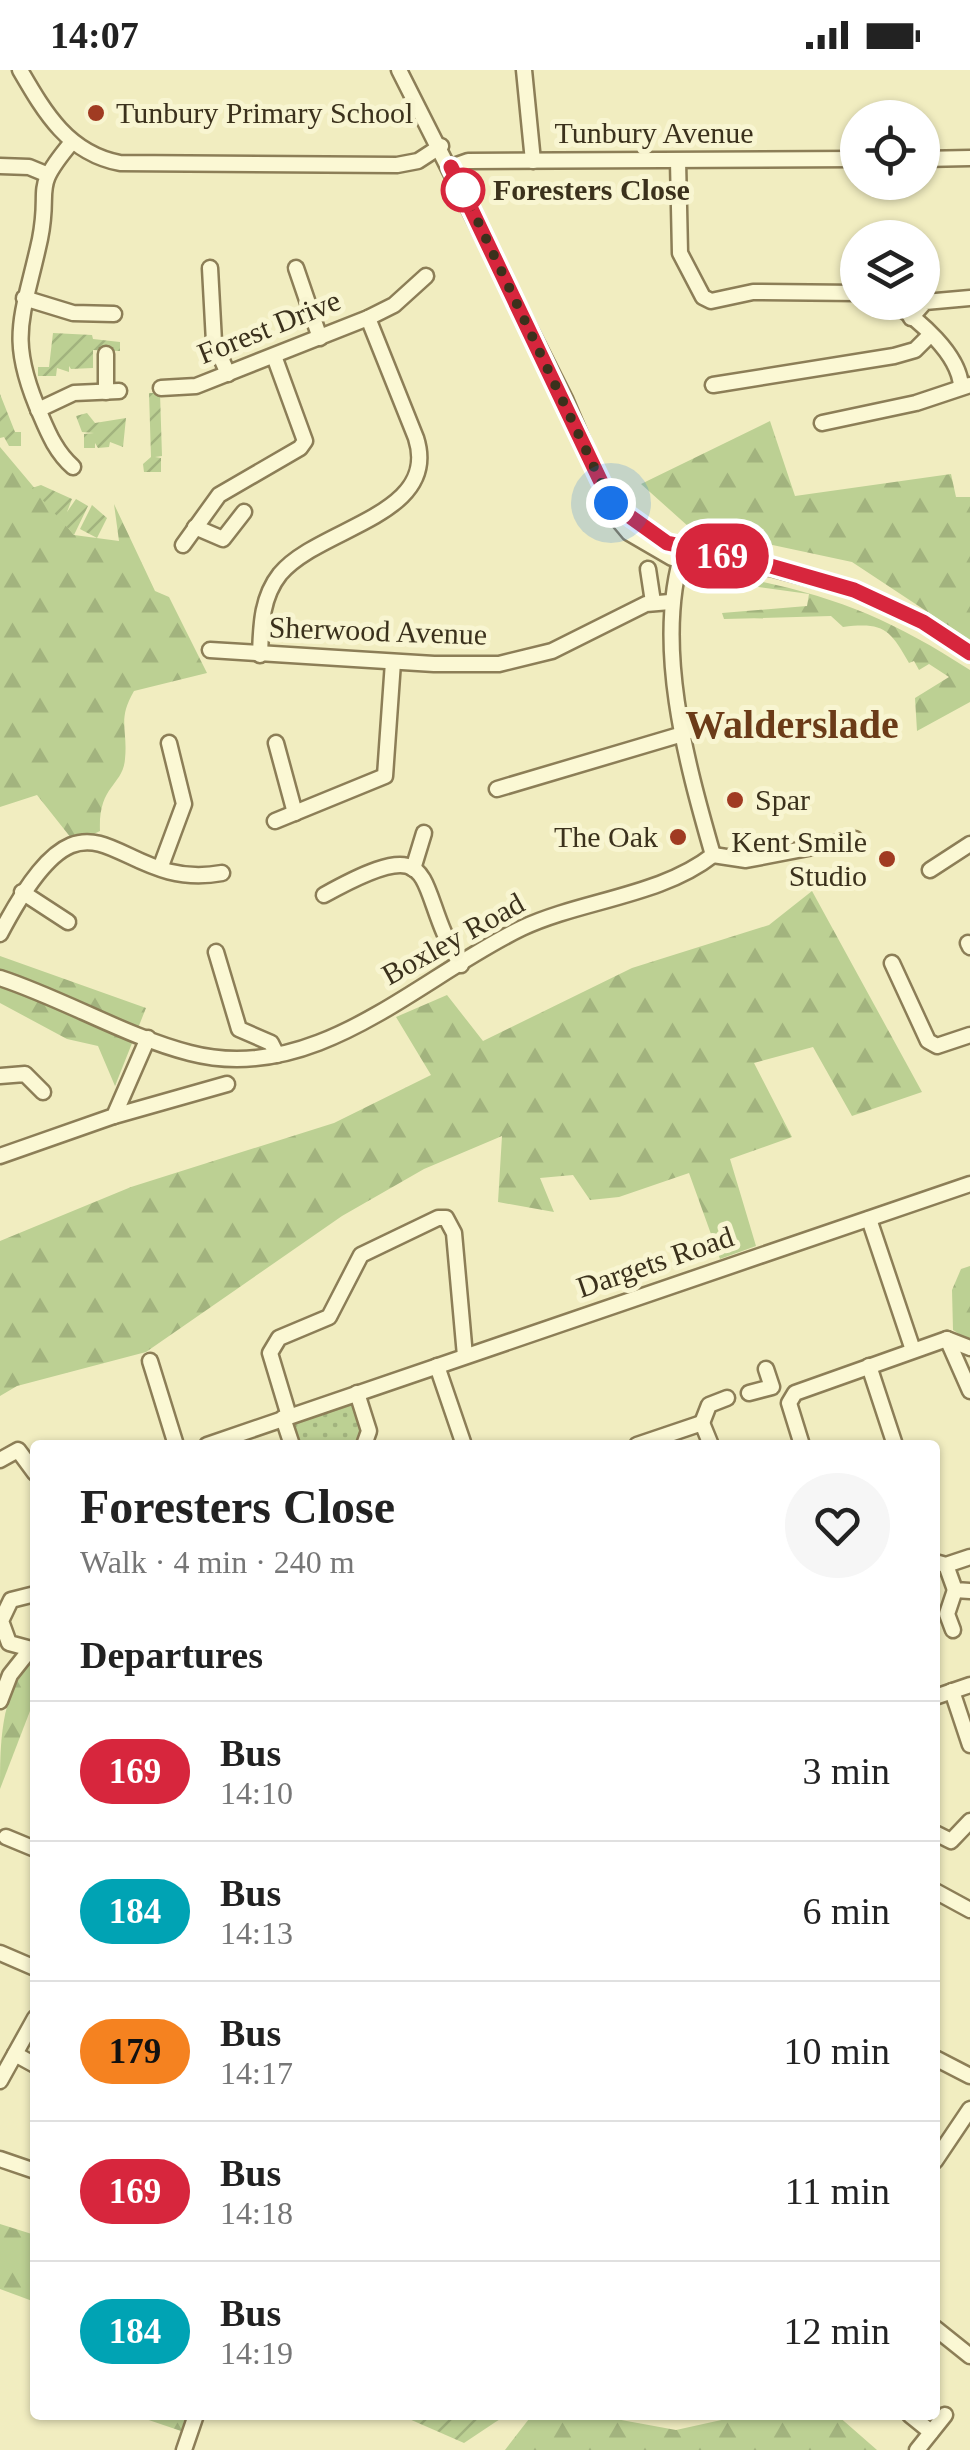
<!DOCTYPE html>
<html lang="en">
<head>
<meta charset="utf-8">
<style>
	:root { --surface:#fff; --page:#f6f6f6; --text:#222; --muted:#767676; --line:#e0e0e0 }
	body { margin:0; font-family:Georgia,serif; background:var(--page); color:var(--text); height:100vh; display:flex; flex-direction:column; font-size:38px; white-space:nowrap }
	* { box-sizing:border-box; margin:0 }
	p { font-size:32px; color:var(--muted) }
	.icon { flex:none; width:55px; height:55px; fill:none; stroke:currentColor; stroke-width:2; stroke-linecap:round; stroke-linejoin:round }
	.map { position:relative; flex:1; overflow:hidden }
	.panel { position:absolute; left:30px; top:1370px; width:910px; height:980px; display:flex; flex-direction:column; background:var(--surface); border-radius:10px; box-shadow:0 2px 8px #0004 }
	.panel>* { flex:none }
	.badge { padding:0 20px; border-radius:32px; font-size:35px; line-height:65px }
	.controls { position:absolute; left:840px; top:30px; display:grid; gap:20px }
	.controls a { display:grid; place-items:center; width:100px; height:100px; border-radius:50%; background:var(--surface); box-shadow:0 2px 8px #0004; font-size:50px }
	.you { position:absolute; width:50px; height:50px; margin:-25px; border:8px solid #fff; border-radius:50%; background:#1a73e8; box-shadow:0 0 0 15px #1a73e833 }
	.map>.badge { position:absolute; translate:-50% -50%; box-shadow:0 0 0 5px #fff }
	h2 { padding:0 50px; font-size:38px; line-height:90px }
	.round { display:grid; place-items:center; flex:none; width:105px; height:105px; border-radius:52px; background:var(--page) }
	.summary { display:flex; align-items:center; justify-content:space-between; height:170px; padding:0 50px }
	h1 { font-size:48px; font-weight:700; line-height:75px }
	ul { padding:0; list-style:none }
	li { display:flex; align-items:center; gap:30px; height:140px; padding:0 50px; border-top:2px solid var(--line) }
	li div { flex:1 }
	li b { display:block; font-size:38px }
	li em { font-style:normal }
	li .badge { min-width:110px; font-weight:700; text-align:center }
	.status { display:flex; justify-content:space-between; align-items:center; height:70px; padding:0 50px; background:var(--surface); direction:ltr }
	.status svg { height:28px; fill:currentColor }
	.map>svg:first-child { display:block }
</style>
</head>
<body>
<div class="status"><b>14:07</b><svg viewBox="0 0 49 12"><path d="M0 12V9h3v3zM5 12V6h3v6zM10 12V3h3v9zM15 12V0h3v12zM26 1h20v11H26zM47 4h2v5h-2z"/></svg></div>
<div class="map">
<svg width="970" height="2380" viewBox="0 0 970 2380">
	<defs>
		<pattern id="grass-dots" width="8" height="8" patternUnits="userSpaceOnUse" patternTransform="scale(2.5)"><rect width="8" height="8" fill="#bcd093"/><path d="M2 2h.1M6 6h.1" fill="none" stroke="#a2b37e" stroke-width="1.8" stroke-linecap="round"/></pattern>
		<pattern id="forest-firs" width="22" height="20" patternUnits="userSpaceOnUse" patternTransform="scale(2.5)"><rect width="22" height="20" fill="#bcd093"/><path d="M5 1l3.5 6h-7zM16 11l3.5 6h-7z" fill="#a2b37e"/></pattern>
		<pattern id="garden-furrows" width="10" height="10" patternUnits="userSpaceOnUse" patternTransform="scale(2.5)"><rect width="10" height="10" fill="#bcd093"/><path d="M-1 1l2-2M0 10L10 0M9 11l2-2" fill="none" stroke="#a2b37e"/></pattern>
	</defs>
	<rect width="100%" height="100%" fill="#f1edc0"/>
	<!-- grass -->
	<polygon fill="url(#grass-dots)" points="357,1323 364,1375 292,1375 283,1348"/>
	<!-- forest -->
	<g fill="url(#forest-firs)">
		<polygon points="770,351 795,426 951,404 956,427 970,427 970,570 852,492 689,457 641,414"/>
		<path d="M0,377L74,465L119,471L114,434L155,521L169,527L207,603L134,621C117,650 128,659 125,689C123,716 98,715 100,761L75,773L37,725L0,737Z"/>
		<path d="M716,503C818,520 883,543 970,600V632L917,661L915,628L949,607L929,594L919,600L914,591L909,593C890,559 883,552 843,557L831,546L724,549L722,543L807,536L809,524L714,511Z"/>
		<polygon points="812,821 922,1022 852,1046 813,977 754,993 792,1067 730,1089 756,1176 720,1189 689,1103 619,1127 590,1130 573,1105 540,1108 554,1142 498,1132 502,1066 424,1099 342,1146 146,1282 17,1316 0,1326 0,1171 131,1117 334,1053 431,1005 396,947 447,925 483,971 632,898 769,855"/>
		<polygon points="0,886 146,938 115,1016 98,976 67,969 0,933"/>
		<polygon points="970,1196 970,1271 953,1260 952,1220 961,1199"/>
		<path d="M35,1590V1628L0,1719C0,1674 0,1618 35,1590Z"/>
		<polygon points="0,2154 35,2165 35,2232 0,2219"/>
		<polygon points="134,2345 186,2345 181,2361"/>
		<polygon points="532,2345 594,2345 676,2360 744,2345 837,2345 877,2380 505,2380"/>
	</g>
	<!-- garden -->
	<g fill="url(#garden-furrows)">
		<polygon points="53,263 92,265 93,269 120,272 120,281 93,280 93,298 71,299 69,296 69,302 57,298 56,306 38,306 38,297 49,297"/>
		<polygon points="149,323 160,323 162,386 155,387 161,388 161,402 144,402 143,394 151,387"/>
		<polygon points="0,324 15,362 21,362 21,376 9,376 4,367 0,368"/>
		<polygon points="87,343 95,353 126,348 123,377 110,372 109,377 98,378 95,373 95,378 84,378 84,364 94,363 82,362 76,346"/>
		<polygon points="41,415 72,429 67,442 76,429 88,436 74,465 32,418"/>
		<polygon points="92,435 107,448 97,468 80,459"/>
		<polygon points="400,2345 506,2345 464,2373"/>
	</g>
	<g fill="none" stroke-linecap="round" stroke-linejoin="round">
		<!-- minor casing -->
		<g stroke="#8c7e57" stroke-width="19">
			<g id="minor">
				<path d="M20,0C45,43 68,83 120,93L397,95L418,91L441,76"/>
				<polyline points="399,0 565,329 614,445 629,463 672,488 771,498 854,520 923,553 970,583"/>
				<polyline points="524,0 533,91"/>
				<path d="M72,72C30,122 51,114 40,169C23,248 6,267 41,346C49,365 57,383 73,397"/>
				<polyline points="922,89 970,88"/>
				<polyline points="678,91 680,183 703,227 711,231 753,222 858,223"/>
				<polyline points="0,96 29,97 46,104"/>
				<polyline points="451,97 468,91 858,89"/>
				<polyline points="210,198 214,272 228,304"/>
				<polyline points="296,198 320,268"/>
				<polyline points="24,228 73,243 114,244"/>
				<path d="M892,232C919,250 959,284 961,316"/>
				<polyline points="911,248 925,232 970,228"/>
				<polyline points="106,284 106,322"/>
				<polyline points="713,315 894,286 915,280 929,266"/>
				<polyline points="161,318 196,316 368,248 394,235 426,206"/>
				<polyline points="38,340 74,323 119,321"/>
				<polyline points="822,353 916,333 970,315"/>
				<polyline points="613,434 667,473 747,490"/>
				<polyline points="195,457 223,469 244,442"/>
				<polyline points="183,475 219,425 300,378 305,371 274,286"/>
				<path d="M684,478C653,572 686,691 713,785"/>
				<polyline points="648,499 653,532"/>
				<polyline points="210,580 434,594 499,594 552,581 646,534 670,532"/>
				<path d="M260,585C261,557 261,528 280,504C319,457 441,446 416,368L368,248"/>
				<polyline points="276,673 295,743"/>
				<polyline points="497,719 686,663"/>
				<polyline points="275,751 385,706 393,592"/>
				<polyline points="713,785 746,790 855,769"/>
				<polyline points="161,796 184,734 169,673"/>
				<polyline points="413,799 424,763"/>
				<polyline points="930,800 970,774"/>
				<polyline points="22,822 68,852"/>
				<path d="M324,825C448,756 411,817 461,895"/>
				<path d="M0,864C93,687 110,824 222,803"/>
				<polyline points="968,873 970,877"/>
				<polyline points="216,882 239,959 271,973 277,985"/>
				<polyline points="892,893 928,971 937,976 970,965"/>
				<path d="M0,908C64,929 127,967 190,983C316,1016 419,907 522,858C582,830 661,826 713,785"/>
				<polyline points="0,1006 25,1004 43,1022"/>
				<polyline points="114,1046 227,1014"/>
				<polyline points="0,1086 114,1046 148,968"/>
				<polyline points="869,1149 913,1280"/>
				<polyline points="947,1269 970,1321"/>
				<polyline points="150,1291 176,1375"/>
				<polyline points="437,1296 464,1375"/>
				<polyline points="869,1296 895,1375"/>
				<polyline points="357,1323 369,1361 364,1375"/>
				<polyline points="749,1323 772,1317 766,1299"/>
				<polyline points="289,1346 270,1283 279,1268 329,1247 361,1185 438,1148 446,1148 454,1163 465,1286"/>
				<polyline points="283,1348 292,1375"/>
				<polyline points="702,1353 709,1335 727,1328"/>
				<polyline points="207,1375 970,1114"/>
				<polyline points="637,1375 702,1353 711,1375"/>
				<polyline points="802,1375 789,1333 795,1323 947,1269 970,1278"/>
				<polyline points="0,1390 18,1380 35,1403"/>
				<polyline points="935,1492 946,1495 970,1487"/>
				<polyline points="946,1495 955,1520 970,1521"/>
				<polyline points="35,1524 11,1530 1,1551 9,1573 35,1580"/>
				<polyline points="953,1560 947,1544 955,1520"/>
				<polyline points="952,1621 970,1675"/>
				<polyline points="935,1627 970,1615"/>
				<polyline points="0,1631 10,1605 29,1581"/>
				<polyline points="935,1763 951,1771 970,1751"/>
				<polyline points="6,1767 35,1779"/>
				<polyline points="935,1821 970,1840"/>
				<polyline points="0,1883 35,1898"/>
				<polyline points="15,1984 35,1995"/>
				<polyline points="935,1988 970,2006"/>
				<polyline points="0,2011 35,1948"/>
				<polyline points="0,2089 35,2101"/>
				<polyline points="935,2091 970,2039"/>
				<polyline points="935,2258 970,2286"/>
				<polyline points="910,2345 931,2362"/>
				<polyline points="184,2380 196,2345"/>
				<polyline points="917,2380 945,2345"/>
			</g>
		</g>
		<!-- minor -->
		<use href="#minor" stroke="#fbf8d4" stroke-width="14"/>
	</g>
	<g fill="none" stroke-linecap="round" stroke-linejoin="round">
		<!-- line casing -->
		<g stroke="#fff" stroke-width="22">
			<polyline id="line" points="451,97 611,433 667,473 757,492 854,520 923,552 970,583"/>
		</g>
		<!-- line -->
		<use href="#line" stroke="#d7263d" stroke-width="15"/>
		<!-- walk -->
		<polyline stroke="#3b311c" stroke-width="10" stroke-dasharray="0 18" points="463,120 611,433"/>
	</g>
	<!-- markers -->
	<g fill="#a03b22" stroke="#f8f5d1" stroke-width="4">
		<circle cx="96" cy="43" r="10"/>
		<circle cx="735" cy="730" r="10"/>
		<circle cx="678" cy="767" r="10"/>
		<circle cx="887" cy="789" r="10"/>
	</g>
	<circle fill="#fff" stroke="#d7263d" stroke-width="5" cx="463" cy="120" r="20"/>
	<g text-anchor="middle" stroke-width="10" stroke-linejoin="round" paint-order="stroke">
		<!-- poi labels -->
		<g font-size="30" fill="#3b311c" stroke="#f8f5d1" text-anchor="start">
			<text x="116" y="53">Tunbury Primary School</text>
			<text x="755" y="740">Spar</text>
			<text x="658" y="777" text-anchor="end">The Oak</text>
			<text x="867" y="782" text-anchor="end">Kent Smile<tspan x="867" dy="34">Studio</tspan></text>
		</g>
		<!-- street labels -->
		<g font-size="30" fill="#3b311c" stroke="#f8f5d1">
			<text x="654" y="73">Tunbury Avenue</text>
			<text transform="translate(269 257) rotate(-22)" y="10">Forest Drive</text>
			<text transform="translate(378 561) rotate(2)" y="10">Sherwood Avenue</text>
			<text transform="translate(453 869) rotate(-29)" y="10">Boxley Road</text>
			<text transform="translate(655 1192) rotate(-19)" y="10">Dargets Road</text>
		</g>
		<!-- stop labels -->
		<g font-size="30" font-weight="bold" fill="#3b311c" stroke="#f8f5d1" text-anchor="start">
			<text x="493" y="130">Foresters Close</text>
		</g>
		<!-- district labels -->
		<g font-size="40" font-weight="bold" fill="#6b3b18" stroke="#f8f5d1">
			<text x="792" y="668">Walderslade</text>
		</g>
	</g>
</svg>
<div class="controls">
<a><svg class="icon" aria-label="locate" viewBox="0 0 24 24"><circle cx="12" cy="12" r="6"/><path d="M12 2v4M12 18v4M2 12h4M18 12h4"/></svg></a>
<a><svg class="icon" aria-label="layers" viewBox="0 0 24 24"><path d="M12 4l9 5-9 5-9-5zM3 14l9 5 9-5"/></svg></a>
</div>
<div class="you" style="left:611px;top:433px"></div>
<b class="badge" style="left:722px;top:486px;background:#d7263d;color:#fff">169</b>
<section class="panel">
<div class="summary"><div><h1>Foresters Close</h1><p>Walk · 4 min · 240 m</p></div><a class="round"><svg class="icon" aria-label="heart" viewBox="0 0 24 24"><path d="M12 20l-8-8c-3-5 5-10 8-4 3-6 11-1 8 4z"/></svg></a></div>
<h2>Departures</h2>
<ul>
<li><span class="badge" style="background:#d7263d;color:#fff">169</span><div><b>Bus</b><p>14:10</p></div><em>3 min</em></li>
<li><span class="badge" style="background:#00a3b4;color:#fff">184</span><div><b>Bus</b><p>14:13</p></div><em>6 min</em></li>
<li><span class="badge" style="background:#f58220;color:#111">179</span><div><b>Bus</b><p>14:17</p></div><em>10 min</em></li>
<li><span class="badge" style="background:#d7263d;color:#fff">169</span><div><b>Bus</b><p>14:18</p></div><em>11 min</em></li>
<li><span class="badge" style="background:#00a3b4;color:#fff">184</span><div><b>Bus</b><p>14:19</p></div><em>12 min</em></li>
</ul>
</section>
</div>
</body>
</html>
